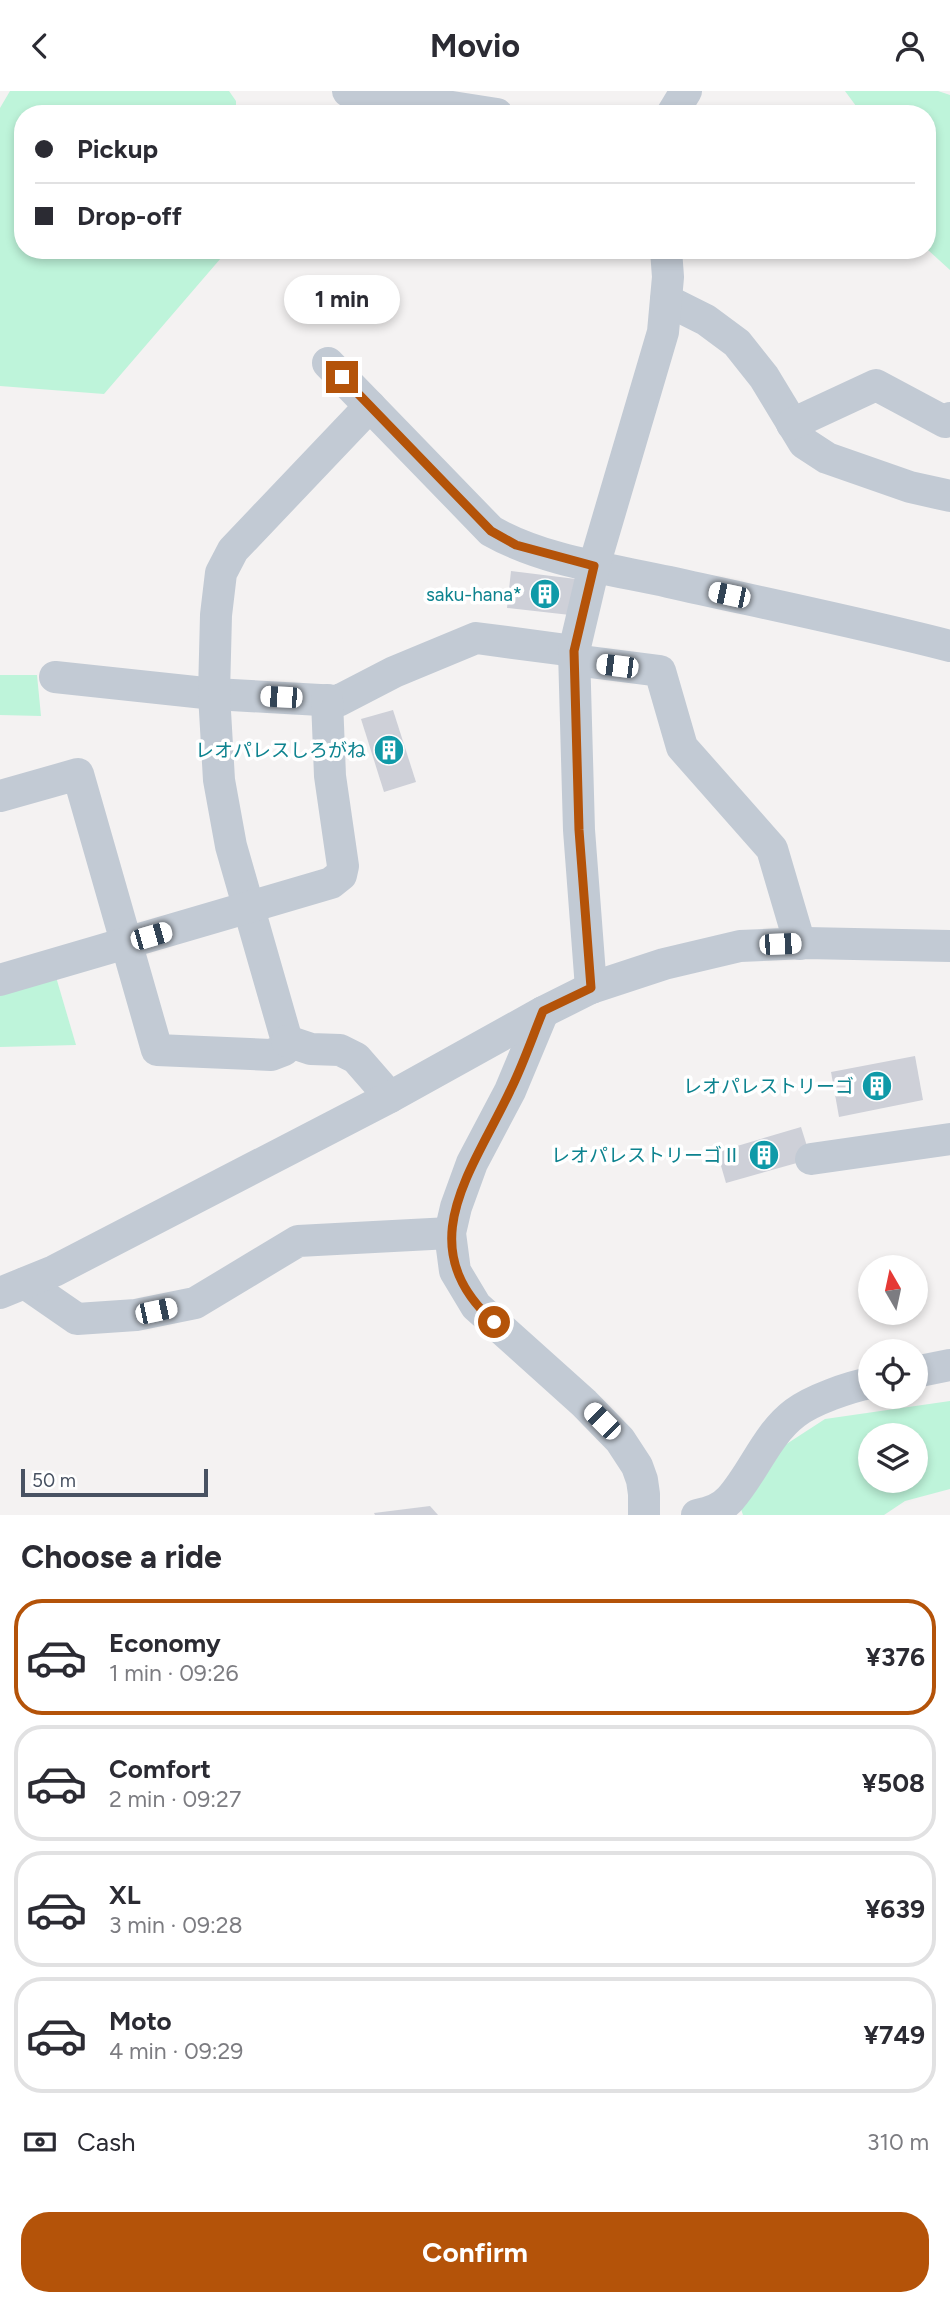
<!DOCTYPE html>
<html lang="en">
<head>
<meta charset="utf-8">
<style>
	body { margin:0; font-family:Figtree,"Noto Sans JP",sans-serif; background:#f7f7f7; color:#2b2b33; height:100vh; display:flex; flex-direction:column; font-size:26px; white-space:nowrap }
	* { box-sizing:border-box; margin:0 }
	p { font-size:23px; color:#7c7c81 }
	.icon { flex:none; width:38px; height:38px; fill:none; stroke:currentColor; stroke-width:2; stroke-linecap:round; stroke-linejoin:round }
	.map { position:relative; height:1424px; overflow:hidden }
	.drawer { display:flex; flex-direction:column; background:#fff; flex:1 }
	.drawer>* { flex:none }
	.hud { position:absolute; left:14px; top:14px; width:922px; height:154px; border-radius:28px; box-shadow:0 4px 10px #0003; display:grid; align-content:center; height:154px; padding:0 21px; background:#fff }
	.needle { width:46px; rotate:351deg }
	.fabs { position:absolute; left:858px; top:1164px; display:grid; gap:14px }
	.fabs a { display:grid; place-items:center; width:70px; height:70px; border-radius:50%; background:#fff; box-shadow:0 4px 10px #0003; font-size:35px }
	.scale { position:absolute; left:21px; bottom:18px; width:187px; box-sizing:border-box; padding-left:7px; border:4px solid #485262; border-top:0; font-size:19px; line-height:24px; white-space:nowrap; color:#485262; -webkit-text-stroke:5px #fff; paint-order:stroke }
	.end { position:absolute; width:32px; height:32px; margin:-16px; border:9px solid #b45309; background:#fff; box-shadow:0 0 0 4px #fff }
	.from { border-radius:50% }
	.bubble { position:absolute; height:49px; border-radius:24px; background:#fff; box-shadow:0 4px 10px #0003; font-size:23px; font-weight:700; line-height:49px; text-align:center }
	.car { position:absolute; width:21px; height:42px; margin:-21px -10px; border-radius:9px; box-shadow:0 0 5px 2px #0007; background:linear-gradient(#fff 24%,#345 0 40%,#fff 0 76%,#345 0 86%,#fff 0) }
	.hud b { display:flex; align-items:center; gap:24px; height:66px; font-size:26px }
	.hud b+b { border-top:2px solid #e1e1e2 }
	.hud i { width:18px; height:18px; background:#2b2b33 }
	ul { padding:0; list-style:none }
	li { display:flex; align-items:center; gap:21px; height:116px; margin:0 14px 10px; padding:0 7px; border:4px solid #e1e1e2; border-radius:28px }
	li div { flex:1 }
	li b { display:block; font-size:26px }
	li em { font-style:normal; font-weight:700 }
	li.selected { border-color:#b45309 }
	li>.icon { width:63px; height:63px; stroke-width:1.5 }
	h2 { padding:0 21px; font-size:32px; line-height:84px }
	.pay { display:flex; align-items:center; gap:18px; height:77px; padding:0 21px; font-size:26px }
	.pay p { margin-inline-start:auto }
	.action { display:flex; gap:14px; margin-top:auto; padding:14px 21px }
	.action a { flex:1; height:80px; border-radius:28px; background:#b45309; color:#fff; font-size:28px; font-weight:700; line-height:80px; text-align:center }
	header { display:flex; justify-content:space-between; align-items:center; height:91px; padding:0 21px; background:#fff; font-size:32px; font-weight:700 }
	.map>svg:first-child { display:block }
	.green { fill:#bef4da; fill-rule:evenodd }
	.building { fill:#ced0d8 }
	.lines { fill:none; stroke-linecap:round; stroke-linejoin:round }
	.minor { stroke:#c2cad4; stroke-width:32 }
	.route { stroke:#b45309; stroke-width:9 }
	.labels { text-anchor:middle; stroke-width:7; stroke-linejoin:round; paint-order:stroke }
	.culture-label { font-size:19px; fill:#0d838f; stroke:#fff; text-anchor:end }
</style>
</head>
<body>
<header><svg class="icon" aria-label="back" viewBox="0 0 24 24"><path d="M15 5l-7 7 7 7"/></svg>Movio<svg class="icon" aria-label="person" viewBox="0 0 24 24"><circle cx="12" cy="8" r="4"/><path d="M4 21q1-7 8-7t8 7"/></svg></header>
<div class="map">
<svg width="950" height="1424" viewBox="0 0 950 1424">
	<rect width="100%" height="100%" fill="#f4f2f2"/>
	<g class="green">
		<path d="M10,0H229L236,10V23H23V159H217L221,167L104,303L0,295V17Z"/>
		<path d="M845,0H938L950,4V179L928,159V23H856V15Z"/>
		<path d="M0,584H37L41,625L0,624Z"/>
		<path d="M56,886L76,954L0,956V903Z"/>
		<path d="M950,1310V1398L905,1410L884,1424H743L741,1418L768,1365L825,1328ZM870,1344H915V1390H870Z"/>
	</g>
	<g class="building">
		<path d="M511,480L584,489L579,525L507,517Z"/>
		<path d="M393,619L416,691L384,701L361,628Z"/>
		<path d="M915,965L923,1009L839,1026L831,981Z"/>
		<path d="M801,1036L811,1068L726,1092L717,1061Z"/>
		<path d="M430,1415L438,1424H375L374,1422Z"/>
	</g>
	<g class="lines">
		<g class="minor">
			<path d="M348,0L497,23"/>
			<path d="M672,23L686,0"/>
			<path d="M666,209L706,229L737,252L764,286L804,352L827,367L910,396L950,405"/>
			<path d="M328,272L491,440C544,470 610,478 669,491C763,512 857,531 950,555"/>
			<path d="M792,333L876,294L945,331L950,327"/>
			<path d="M574,569L660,580L682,656L772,758L800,853"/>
			<path d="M55,586L214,603L338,610L394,581L476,547L574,560"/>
			<path d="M0,705L78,683L157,959L271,964L284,959L287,950L231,755L219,689L214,603L216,524L221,482L233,459L370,315"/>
			<path d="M0,889L331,792L341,784L343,775L330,685L327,609"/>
			<path d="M591,897L579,739L574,560L594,475L663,241L668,186L666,159"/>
			<path d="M543,921L510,1000L472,1072L456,1116L450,1142L455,1180L476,1215L584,1312L620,1349L637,1375L642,1389L644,1403V1424"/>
			<path d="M287,950L311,958L340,959L356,967L390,1006"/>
			<path d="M811,1068L950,1048"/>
			<path d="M25,1192L77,1228L136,1224L195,1212L298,1150L450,1142"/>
			<path d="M0,1202L54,1180L390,1006L543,921L591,897L664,873L740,855L806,852L950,855"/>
			<path d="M915,1281L950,1274"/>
			<path d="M697,1424C710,1421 721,1418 730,1408C754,1381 766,1344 795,1322C812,1309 849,1296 870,1292"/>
		</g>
	</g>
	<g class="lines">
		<path class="route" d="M342,286L491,440L516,454L594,475L574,560L579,739L591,897L543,920C532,947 523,974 510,1000C472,1081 409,1155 494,1231"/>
	</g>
	<defs>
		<g id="building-disc" transform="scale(1.575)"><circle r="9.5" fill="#0f9aa8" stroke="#fff"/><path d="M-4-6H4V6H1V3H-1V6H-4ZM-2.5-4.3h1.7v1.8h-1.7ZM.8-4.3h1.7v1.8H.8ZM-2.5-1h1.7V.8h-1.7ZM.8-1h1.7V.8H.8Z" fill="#fff"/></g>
	</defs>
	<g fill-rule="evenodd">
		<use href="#building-disc" x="545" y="503"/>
		<use href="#building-disc" x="389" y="659"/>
		<use href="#building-disc" x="877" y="995"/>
		<use href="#building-disc" x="764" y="1064"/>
	</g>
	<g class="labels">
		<g class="culture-label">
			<text x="522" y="510">saku-hana*</text>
			<text x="366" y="666">レオパレスしろがね</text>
			<text x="854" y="1002">レオパレストリーゴ</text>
			<text x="741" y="1071">レオパレストリーゴⅡ</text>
		</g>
	</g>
</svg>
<div class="fabs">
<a><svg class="needle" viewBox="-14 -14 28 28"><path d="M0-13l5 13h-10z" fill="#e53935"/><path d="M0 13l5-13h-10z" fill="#7c7c81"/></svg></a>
<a><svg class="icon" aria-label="locate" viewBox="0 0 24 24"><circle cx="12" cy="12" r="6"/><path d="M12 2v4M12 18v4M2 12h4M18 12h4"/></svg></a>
<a><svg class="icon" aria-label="layers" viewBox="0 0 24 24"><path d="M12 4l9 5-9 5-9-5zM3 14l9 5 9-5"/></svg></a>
</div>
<div class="scale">50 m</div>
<i class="end from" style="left:494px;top:1231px"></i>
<i class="end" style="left:342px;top:286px"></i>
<div class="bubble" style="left:284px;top:184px;width:116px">1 min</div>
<i class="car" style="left:729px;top:504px;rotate:282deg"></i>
<i class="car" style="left:617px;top:575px;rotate:277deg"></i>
<i class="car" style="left:281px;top:606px;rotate:273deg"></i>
<i class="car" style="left:151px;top:845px;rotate:74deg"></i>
<i class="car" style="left:780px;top:853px;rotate:88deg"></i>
<i class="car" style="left:156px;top:1220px;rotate:78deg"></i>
<i class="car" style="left:602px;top:1330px;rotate:315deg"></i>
<div class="hud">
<b><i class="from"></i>Pickup</b>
<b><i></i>Drop-off</b>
</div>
</div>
<section class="drawer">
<h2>Choose a ride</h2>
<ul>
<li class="selected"><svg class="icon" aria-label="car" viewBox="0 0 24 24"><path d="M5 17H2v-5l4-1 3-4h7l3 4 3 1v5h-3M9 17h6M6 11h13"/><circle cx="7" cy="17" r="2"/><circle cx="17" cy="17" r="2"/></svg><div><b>Economy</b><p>1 min · 09:26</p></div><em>¥376</em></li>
<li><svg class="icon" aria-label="car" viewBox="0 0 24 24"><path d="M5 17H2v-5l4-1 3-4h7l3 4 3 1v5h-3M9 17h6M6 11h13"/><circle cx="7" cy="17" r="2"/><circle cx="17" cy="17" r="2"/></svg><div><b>Comfort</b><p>2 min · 09:27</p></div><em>¥508</em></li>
<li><svg class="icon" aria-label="car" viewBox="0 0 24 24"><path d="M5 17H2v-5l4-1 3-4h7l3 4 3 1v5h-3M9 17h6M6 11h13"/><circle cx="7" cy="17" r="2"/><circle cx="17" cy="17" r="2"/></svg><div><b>XL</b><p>3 min · 09:28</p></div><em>¥639</em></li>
<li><svg class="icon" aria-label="car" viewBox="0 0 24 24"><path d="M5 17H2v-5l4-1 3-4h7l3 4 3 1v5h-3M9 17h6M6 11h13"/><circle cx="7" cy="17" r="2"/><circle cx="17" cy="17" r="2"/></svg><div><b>Moto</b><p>4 min · 09:29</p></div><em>¥749</em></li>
</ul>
<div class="pay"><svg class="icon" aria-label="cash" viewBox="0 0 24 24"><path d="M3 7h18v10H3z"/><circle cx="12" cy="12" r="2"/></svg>Cash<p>310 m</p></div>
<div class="action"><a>Confirm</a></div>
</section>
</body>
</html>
